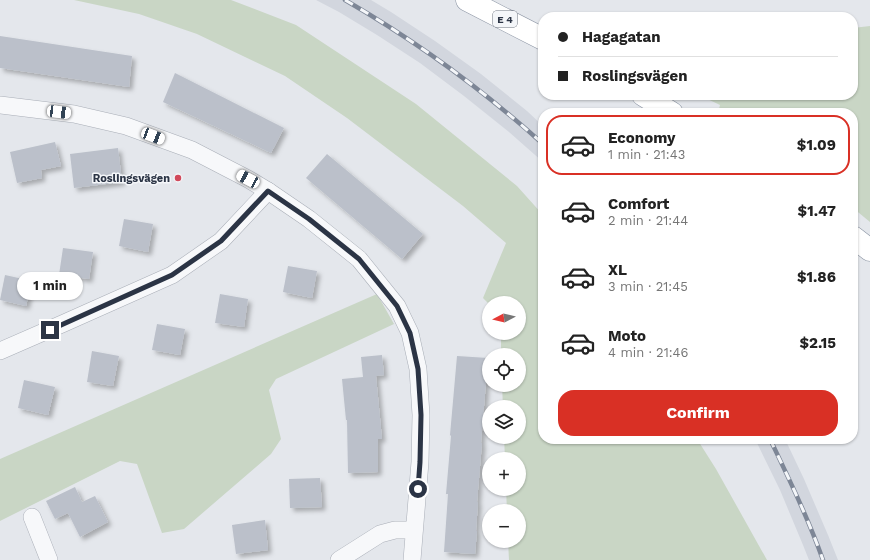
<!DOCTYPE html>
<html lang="en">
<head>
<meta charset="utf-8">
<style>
	body { margin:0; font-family:"Work Sans",sans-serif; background:#f2f2f2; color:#222; height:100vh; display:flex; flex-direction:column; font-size:15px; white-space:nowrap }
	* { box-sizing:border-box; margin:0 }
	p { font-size:13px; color:#767676 }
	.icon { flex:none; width:22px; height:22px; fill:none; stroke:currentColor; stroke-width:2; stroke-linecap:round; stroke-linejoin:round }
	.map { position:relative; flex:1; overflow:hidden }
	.drawer { position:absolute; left:538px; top:108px; width:320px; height:336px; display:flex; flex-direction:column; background:#fff; border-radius:16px; box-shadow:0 1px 3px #0004 }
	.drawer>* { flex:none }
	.hud { position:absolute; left:538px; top:12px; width:320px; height:88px; border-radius:16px; box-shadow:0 1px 3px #0004; display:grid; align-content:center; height:88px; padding:0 20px; background:#fff }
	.needle { width:26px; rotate:263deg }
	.controls { position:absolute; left:482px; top:296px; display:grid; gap:8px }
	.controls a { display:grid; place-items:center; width:44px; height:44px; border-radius:50%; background:#fff; box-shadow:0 1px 3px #0004; font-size:20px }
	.end { position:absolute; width:18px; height:18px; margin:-9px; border:5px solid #2b3445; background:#fff; box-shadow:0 0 0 2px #fff }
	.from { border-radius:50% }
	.bubble { position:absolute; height:28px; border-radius:14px; background:#fff; box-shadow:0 1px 3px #0004; font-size:13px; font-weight:700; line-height:28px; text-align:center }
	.car { position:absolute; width:12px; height:24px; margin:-12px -6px; border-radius:5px; box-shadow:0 0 3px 1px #0007; background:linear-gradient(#fff 24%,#345 0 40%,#fff 0 76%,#345 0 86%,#fff 0) }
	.hud b { display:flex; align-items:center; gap:14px; height:38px; font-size:15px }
	.hud b+b { border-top:1px solid #e0e0e0 }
	.hud i { width:10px; height:10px; background:#222 }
	ul { padding:7px 0 0; list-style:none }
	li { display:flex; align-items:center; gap:12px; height:60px; margin:0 8px 6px; padding:0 12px; border:2px solid transparent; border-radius:16px }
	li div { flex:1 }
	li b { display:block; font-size:15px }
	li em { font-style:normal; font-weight:700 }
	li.current { border-color:#d93025 }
	li>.icon { width:36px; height:36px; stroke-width:1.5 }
	.button { display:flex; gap:8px; margin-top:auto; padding:8px 20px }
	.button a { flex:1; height:46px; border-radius:16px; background:#d93025; color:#fff; font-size:16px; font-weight:700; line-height:46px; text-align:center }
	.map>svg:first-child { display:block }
	.built { fill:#d2d6de }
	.green { fill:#c9d6c5 }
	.building { fill:#bbc0ca; filter:url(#shadow) }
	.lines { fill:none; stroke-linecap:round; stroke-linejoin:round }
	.street-casing { stroke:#a9aeb7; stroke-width:18 }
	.highway-casing { stroke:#8b94a3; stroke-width:23 }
	.street { stroke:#f7f8fa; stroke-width:17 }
	.highway { stroke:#fff; stroke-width:22 }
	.rail-casing { stroke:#7d8696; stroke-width:4.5 }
	.rail { stroke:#f4f6f9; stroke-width:3; stroke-dasharray:9; stroke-linecap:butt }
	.route { stroke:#2b3445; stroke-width:5 }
	.poi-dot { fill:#d1495b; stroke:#f4f6f9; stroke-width:1.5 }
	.labels { text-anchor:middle; stroke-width:3; stroke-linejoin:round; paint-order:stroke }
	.shield { fill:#f4f6f9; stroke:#676e7b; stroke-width:1 }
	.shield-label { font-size:10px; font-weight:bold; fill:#2b3445 }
	.poi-label { font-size:11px; font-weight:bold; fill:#2b3445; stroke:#f4f6f9; text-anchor:end }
</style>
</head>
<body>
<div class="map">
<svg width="870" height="560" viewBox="0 0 870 560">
	<defs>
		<filter id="shadow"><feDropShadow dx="3.5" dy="3.5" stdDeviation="2" flood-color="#0004"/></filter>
	</defs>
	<rect width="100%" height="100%" fill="#e4e7ec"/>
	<g class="built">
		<path d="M316,0H371L391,12L435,41L481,74L527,111L543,126V162L509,132L464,96L420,63L377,35L339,12Z"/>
		<path d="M755,439H785L804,479L828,535L838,560H809L803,545L780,490Z"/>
	</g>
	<g class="green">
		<path d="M74,0H231L296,25L416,104L517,186L543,215V439H697L716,469L767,560H509L508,541H519V511H507L506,489H519V459H505L504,437H519V407H503L502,385H519V355H501V333H519V303H489V304L483,298L506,243L463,206L347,118L285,76L197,34L139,14Z"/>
		<path d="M870,26V222L853,208V113H718L720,105L699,95H853V28Z"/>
		<path d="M377,294L394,324L276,379L269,390L281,439L271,454L184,529L162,533L137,464L120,461L0,521V459Z"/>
	</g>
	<g class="building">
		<path d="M0,36L132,56L129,87L0,68Z"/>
		<path d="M175,73L284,128L271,153L163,102Z"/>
		<path d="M55,142L61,166L41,170L42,178L17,183L10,152Z"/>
		<path d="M118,148L122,182L74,188L70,154Z"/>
		<path d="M327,154L423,234L402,259L306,178Z"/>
		<path d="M124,219L153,224L148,252L119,246Z"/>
		<path d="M63,248L93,252L89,279L59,275Z"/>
		<path d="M288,266L317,271L312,298L283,292Z"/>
		<path d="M5,275L32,281L26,306L0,300Z"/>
		<path d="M220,294L248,299L244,327L215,323Z"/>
		<path d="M157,324L185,329L180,355L152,350Z"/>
		<path d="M92,351L119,356L113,386L87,382Z"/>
		<path d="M382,355L384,375L376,376L382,439H378V472L348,473L347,420H346L342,379L363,377L361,357Z"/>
		<path d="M457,356L488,358L481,443H482L477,502H478L476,531H477L475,554L444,552L448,494H446L451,436L450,435Z"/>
		<path d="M24,380L55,387L48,415L18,408Z"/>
		<path d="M320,478L322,507L290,508L289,479Z"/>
		<path d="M75,487L82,502L95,496L108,522L80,537L68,513L55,519L46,501Z"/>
		<path d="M265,520L268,550L236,554L232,525Z"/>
	</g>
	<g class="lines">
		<g class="street-casing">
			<g id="street">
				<path d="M0,105L74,114L126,126L192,150L248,179L268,191L309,219L359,259L397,306L410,333L418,369L421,415L420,462L412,560"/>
				<path d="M0,351L62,324L172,275L221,241L268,191"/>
				<path d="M32,517L49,560"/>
				<path d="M339,560L380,534L395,530H414"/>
			</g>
		</g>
		<g class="highway-casing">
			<g id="highway">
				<path d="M467,0L543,39"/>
				<path d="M643,95L672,113"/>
				<path d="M853,237L870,250"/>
			</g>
		</g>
		<use href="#street" class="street"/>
		<use href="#highway" class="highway"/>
		<g class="rail-casing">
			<g id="rail">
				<path d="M345,0C416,41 482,89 543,144"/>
				<path d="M770,439C789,479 808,518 823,560"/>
			</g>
		</g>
		<use href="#rail" class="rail"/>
	</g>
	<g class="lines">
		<path class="route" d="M50,330L172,275L221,241L268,191L309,219L359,259L397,306L410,333L418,369L421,415L420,462L418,489"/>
	</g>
	<circle class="poi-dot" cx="178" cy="178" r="4"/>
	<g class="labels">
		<rect class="shield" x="493" y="11" width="24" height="16" rx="3"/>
		<g class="shield-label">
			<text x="505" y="23">E 4</text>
		</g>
		<g class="poi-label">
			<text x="170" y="182">Roslingsvägen</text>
		</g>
	</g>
</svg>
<div class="controls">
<a><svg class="needle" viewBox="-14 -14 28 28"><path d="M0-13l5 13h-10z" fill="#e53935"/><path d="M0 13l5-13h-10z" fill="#767676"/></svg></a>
<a><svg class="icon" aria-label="locate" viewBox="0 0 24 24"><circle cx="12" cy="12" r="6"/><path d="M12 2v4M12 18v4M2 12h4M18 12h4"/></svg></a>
<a><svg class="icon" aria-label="layers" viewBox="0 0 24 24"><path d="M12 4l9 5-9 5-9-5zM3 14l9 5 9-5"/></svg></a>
<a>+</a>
<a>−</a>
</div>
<i class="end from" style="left:418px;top:489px"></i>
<i class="end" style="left:50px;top:330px"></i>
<div class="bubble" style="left:17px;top:272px;width:66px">1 min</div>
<i class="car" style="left:59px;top:112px;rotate:97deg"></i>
<i class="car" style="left:153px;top:136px;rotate:111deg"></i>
<i class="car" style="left:248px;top:179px;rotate:298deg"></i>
<div class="hud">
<b><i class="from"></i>Hagagatan</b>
<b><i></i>Roslingsvägen</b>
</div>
<section class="drawer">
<ul>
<li class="current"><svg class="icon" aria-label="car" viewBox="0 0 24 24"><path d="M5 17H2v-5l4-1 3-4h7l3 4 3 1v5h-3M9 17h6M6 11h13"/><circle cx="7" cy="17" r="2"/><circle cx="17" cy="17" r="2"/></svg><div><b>Economy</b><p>1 min · 21:43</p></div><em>$1.09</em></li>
<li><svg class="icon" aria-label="car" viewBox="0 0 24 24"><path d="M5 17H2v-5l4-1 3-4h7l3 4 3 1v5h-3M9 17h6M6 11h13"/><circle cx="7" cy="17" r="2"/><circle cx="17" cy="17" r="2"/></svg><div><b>Comfort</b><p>2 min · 21:44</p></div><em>$1.47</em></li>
<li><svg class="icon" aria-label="car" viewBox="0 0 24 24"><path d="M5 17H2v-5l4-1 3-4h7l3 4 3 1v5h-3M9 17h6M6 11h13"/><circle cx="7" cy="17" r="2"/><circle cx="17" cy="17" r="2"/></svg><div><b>XL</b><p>3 min · 21:45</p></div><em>$1.86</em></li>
<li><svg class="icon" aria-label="car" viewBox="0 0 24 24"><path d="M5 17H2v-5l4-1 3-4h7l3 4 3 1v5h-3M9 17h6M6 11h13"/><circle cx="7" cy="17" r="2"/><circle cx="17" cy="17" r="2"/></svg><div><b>Moto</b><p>4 min · 21:46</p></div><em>$2.15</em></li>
</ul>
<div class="button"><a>Confirm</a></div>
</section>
</div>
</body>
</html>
